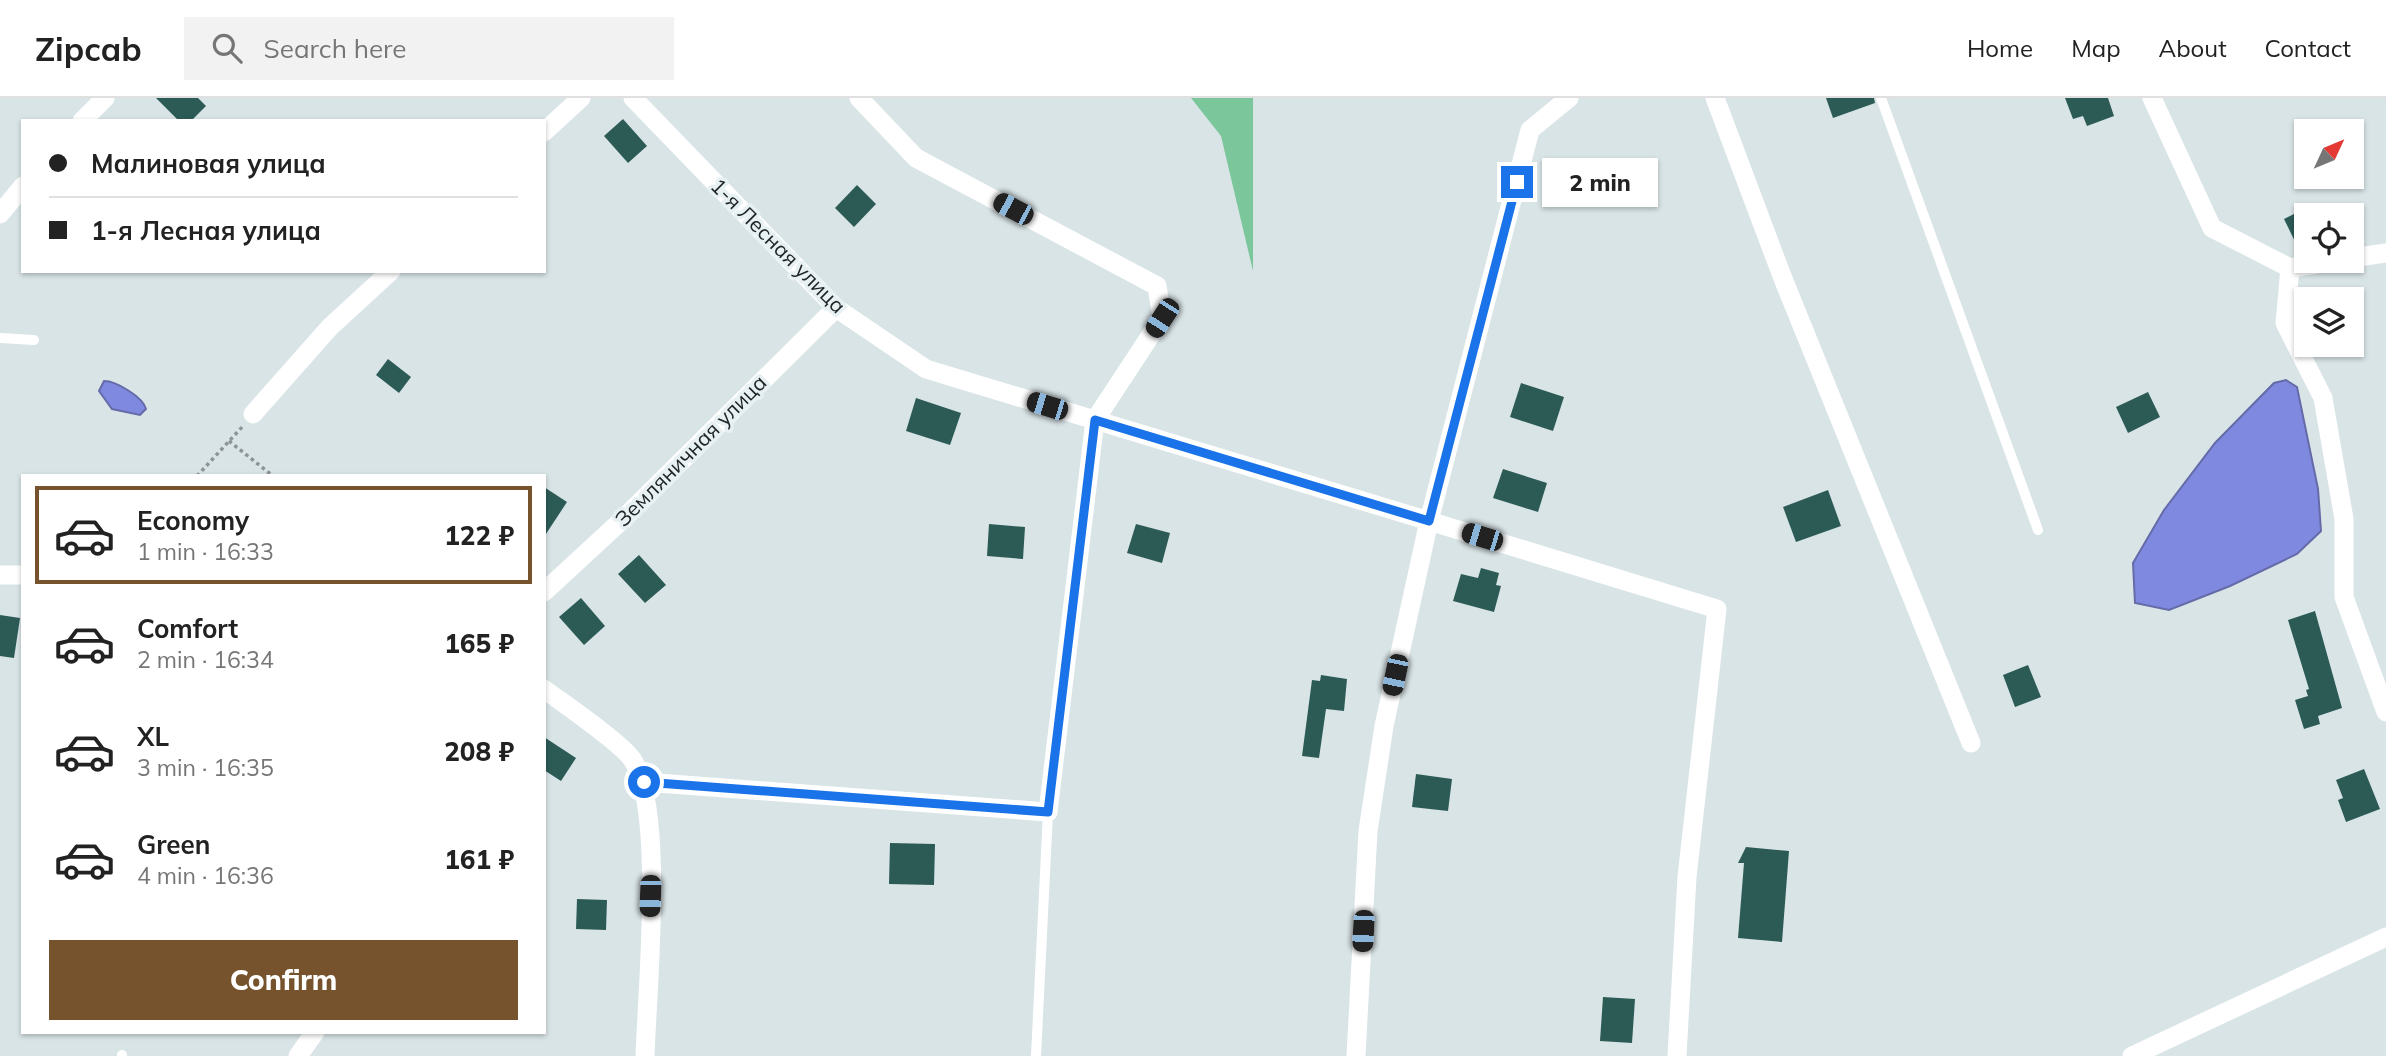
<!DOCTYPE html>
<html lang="en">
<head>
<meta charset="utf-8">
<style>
	body { margin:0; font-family:Mulish,sans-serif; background:#f2f2f2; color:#222; height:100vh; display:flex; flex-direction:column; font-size:26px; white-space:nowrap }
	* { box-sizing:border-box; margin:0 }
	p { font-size:23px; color:#767676 }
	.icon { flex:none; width:38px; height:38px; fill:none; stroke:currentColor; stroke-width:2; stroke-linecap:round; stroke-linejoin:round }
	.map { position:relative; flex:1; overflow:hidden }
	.drawer { position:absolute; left:21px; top:376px; width:525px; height:560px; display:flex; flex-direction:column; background:#fff; border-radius:0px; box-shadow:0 2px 5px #0004 }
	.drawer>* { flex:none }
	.top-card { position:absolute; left:21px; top:21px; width:525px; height:154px; border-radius:0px; box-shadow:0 2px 5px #0004; display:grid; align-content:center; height:154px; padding:0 28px; background:#fff }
	.needle { width:46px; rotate:46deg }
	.buttons { position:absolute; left:2294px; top:21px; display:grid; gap:14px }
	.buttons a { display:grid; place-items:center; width:70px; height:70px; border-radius:0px; background:#fff; box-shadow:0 2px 5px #0004; font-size:35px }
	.end { position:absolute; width:32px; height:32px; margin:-16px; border:9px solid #1a73e8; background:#fff; box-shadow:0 0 0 4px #fff }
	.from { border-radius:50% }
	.bubble { position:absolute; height:49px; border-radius:0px; background:#fff; box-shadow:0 2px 5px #0004; font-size:23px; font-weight:800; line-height:49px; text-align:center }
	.car { position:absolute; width:21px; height:42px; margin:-21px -10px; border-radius:9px; box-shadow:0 0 5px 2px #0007; background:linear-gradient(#222 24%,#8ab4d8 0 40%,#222 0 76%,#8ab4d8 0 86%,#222 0) }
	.top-card b { display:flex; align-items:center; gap:24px; height:66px; font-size:26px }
	.top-card b+b { border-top:2px solid #e0e0e0 }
	.top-card i { width:18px; height:18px; background:#222 }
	ul { padding:12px 0 0; list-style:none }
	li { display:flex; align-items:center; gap:21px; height:98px; margin:0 14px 10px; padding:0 14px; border:4px solid transparent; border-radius:0px }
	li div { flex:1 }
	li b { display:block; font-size:26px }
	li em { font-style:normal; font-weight:800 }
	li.current { border-color:#76532c }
	li>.icon { width:63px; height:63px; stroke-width:1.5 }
	.cta { display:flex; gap:14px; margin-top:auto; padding:14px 28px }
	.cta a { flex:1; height:80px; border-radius:0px; background:#76532c; color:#fff; font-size:28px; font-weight:800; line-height:80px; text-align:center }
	header { display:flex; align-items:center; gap:42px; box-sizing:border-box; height:98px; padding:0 35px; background:#fff; border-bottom:2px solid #e0e0e0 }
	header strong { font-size:33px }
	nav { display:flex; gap:38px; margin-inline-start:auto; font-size:24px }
	.search { width:490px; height:63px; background:#f2f2f2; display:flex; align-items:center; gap:18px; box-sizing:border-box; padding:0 24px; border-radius:0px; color:#767676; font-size:26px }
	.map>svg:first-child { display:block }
	.green { fill:#7cc69b }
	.water { fill:#8089e0; stroke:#646ba8; stroke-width:2 }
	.building { fill:#2c5b56 }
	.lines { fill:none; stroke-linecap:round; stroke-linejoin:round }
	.path { stroke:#8c9496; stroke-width:3.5; stroke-dasharray:3.5 3.5; stroke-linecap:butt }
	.service { stroke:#fff; stroke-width:10 }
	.minor { stroke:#fff; stroke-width:19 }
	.route { stroke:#1a73e8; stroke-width:9 }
	.labels { text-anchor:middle; stroke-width:7; stroke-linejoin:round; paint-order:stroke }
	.street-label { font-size:21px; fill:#212526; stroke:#e7f1f4 }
</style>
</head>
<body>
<header>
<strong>Zipcab</strong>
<div class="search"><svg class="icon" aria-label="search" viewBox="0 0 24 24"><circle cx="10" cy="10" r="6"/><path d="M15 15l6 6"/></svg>Search here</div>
<nav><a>Home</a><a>Map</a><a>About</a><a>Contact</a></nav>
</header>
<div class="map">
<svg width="2386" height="958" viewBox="0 0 2386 958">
	<rect width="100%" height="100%" fill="#d9e4e7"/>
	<path class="green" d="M1191,0H1253V173L1221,38Z"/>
	<g class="water">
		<path d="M2286,282L2297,289L2318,391L2321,433L2297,456L2230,488L2169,512L2135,505L2133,465L2164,412L2215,345L2274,285Z"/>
		<path d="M104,283C116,283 143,299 146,311L140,317L112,311L99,293Z"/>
	</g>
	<g class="building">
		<path d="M156,0H198L206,8L191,23H179Z"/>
		<path d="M1826,0H1874L1875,5L1833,20Z"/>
		<path d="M2065,0H2108L2114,18L2087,28L2083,18L2073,21Z"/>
		<path d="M623,21L647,48L628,65L604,38Z"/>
		<path d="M857,87L876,106L854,129L835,110Z"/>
		<path d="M2306,110V155L2301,156L2284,121Z"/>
		<path d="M388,261L411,279L399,295L376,277Z"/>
		<path d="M1521,285L1564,299L1553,333L1510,319Z"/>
		<path d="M2148,294L2160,319L2128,335L2116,309Z"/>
		<path d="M916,300L961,315L950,347L906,333Z"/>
		<path d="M1503,371L1547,385L1538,414L1493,400Z"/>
		<path d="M544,389L567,404L544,439Z"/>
		<path d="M1828,392L1841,428L1796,444L1783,409Z"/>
		<path d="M989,426L1025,429L1023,461L987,458Z"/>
		<path d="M1136,426L1170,435L1162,465L1127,455Z"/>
		<path d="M639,457L666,487L645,505L618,476Z"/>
		<path d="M1481,470L1499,475L1496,487L1501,488L1494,514L1453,503L1461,476L1478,480Z"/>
		<path d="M581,500L605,528L584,547L559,519Z"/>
		<path d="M2315,513L2342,610L2318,618L2320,626L2304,631L2295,602L2308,598L2306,592L2309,591L2288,522Z"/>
		<path d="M0,517L20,520L14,560L0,558Z"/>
		<path d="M2028,567L2041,599L2015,609L2003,577Z"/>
		<path d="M1321,577L1347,581L1344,613L1326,611L1319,660L1302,658L1312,582L1320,583Z"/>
		<path d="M544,639L576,660L561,683L544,672Z"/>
		<path d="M2364,671L2380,711L2346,724L2338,702L2343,700L2336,682Z"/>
		<path d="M1416,676L1452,681L1448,713L1412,709Z"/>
		<path d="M890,745L935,746L934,787L889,786Z"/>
		<path d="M1746,749L1789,753L1782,844L1738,840L1744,765H1738Z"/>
		<path d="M577,801L607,802L606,832L576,831Z"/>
		<path d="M1603,899L1635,901L1632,945L1600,943Z"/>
	</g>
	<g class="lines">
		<g class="path">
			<path d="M229,343L273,378"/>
			<path d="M197,378L243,328"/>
		</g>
		<g class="service">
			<path d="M1881,0L2038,432"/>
			<path d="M0,240L34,242"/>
			<path d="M122,958V957"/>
			<path d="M1036,958L1048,714"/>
		</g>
		<g class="minor">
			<path d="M633,0L836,210L926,271L1429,423L1530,32L1569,0"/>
			<path d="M1715,0L1782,178L1971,645"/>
			<path d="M2152,0L2212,130L2290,170L2336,163"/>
			<path d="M82,23L105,0"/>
			<path d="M544,34L581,0"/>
			<path d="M0,116L23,88"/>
			<path d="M2352,160L2386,155"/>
			<path d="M2290,170L2285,225L2323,300L2344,421V499L2386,614"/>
			<path d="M253,316L330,229L391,173"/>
			<path d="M0,477H23"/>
			<path d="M544,494L622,422L836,210"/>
			<path d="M544,591C564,606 620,644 632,661C665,710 647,893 645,958"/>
			<path d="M644,684L1048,714L1095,322L1162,220L1157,188L916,60L859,0"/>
			<path d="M298,958L315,934"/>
			<path d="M1356,958L1368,733L1384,628L1429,423L1717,511L1687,779L1677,958"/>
			<path d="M2132,958L2386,839"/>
		</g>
	</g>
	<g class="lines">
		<path class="route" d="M644,684L1048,714L1095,322L1429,423L1517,84"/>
	</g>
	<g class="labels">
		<g class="street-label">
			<text transform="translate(778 148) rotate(45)" y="7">1-я Лесная улица</text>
			<text transform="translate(691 353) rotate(-45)" y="7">Земляничная улица</text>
		</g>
	</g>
</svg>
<div class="buttons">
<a><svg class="needle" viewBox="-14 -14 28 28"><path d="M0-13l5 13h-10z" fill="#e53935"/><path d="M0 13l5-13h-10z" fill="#767676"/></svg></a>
<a><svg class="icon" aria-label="locate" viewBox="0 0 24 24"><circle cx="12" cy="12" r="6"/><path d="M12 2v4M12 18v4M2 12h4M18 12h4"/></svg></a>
<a><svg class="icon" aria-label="layers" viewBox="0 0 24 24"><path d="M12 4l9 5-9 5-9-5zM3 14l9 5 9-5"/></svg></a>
</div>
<i class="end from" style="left:644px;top:684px"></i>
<i class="end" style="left:1517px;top:84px"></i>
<div class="bubble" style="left:1542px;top:60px;width:116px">2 min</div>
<i class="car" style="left:1013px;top:111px;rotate:298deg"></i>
<i class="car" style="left:1162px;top:220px;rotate:213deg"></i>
<i class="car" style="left:1047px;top:308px;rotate:287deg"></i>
<i class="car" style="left:1482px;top:439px;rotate:287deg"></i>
<i class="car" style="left:1395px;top:577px;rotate:192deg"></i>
<i class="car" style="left:650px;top:798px;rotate:182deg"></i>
<i class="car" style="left:1363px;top:833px;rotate:183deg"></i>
<div class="top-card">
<b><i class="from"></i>Малиновая улица</b>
<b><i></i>1-я Лесная улица</b>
</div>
<section class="drawer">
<ul>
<li class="current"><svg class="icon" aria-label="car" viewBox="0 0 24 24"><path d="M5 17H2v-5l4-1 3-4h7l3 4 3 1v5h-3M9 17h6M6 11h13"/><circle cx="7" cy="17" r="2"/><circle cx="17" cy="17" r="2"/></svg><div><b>Economy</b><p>1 min · 16:33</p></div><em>122 ₽</em></li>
<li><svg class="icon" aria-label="car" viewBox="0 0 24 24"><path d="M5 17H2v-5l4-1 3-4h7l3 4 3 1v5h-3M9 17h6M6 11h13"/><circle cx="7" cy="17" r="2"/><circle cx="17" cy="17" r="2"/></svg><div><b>Comfort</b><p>2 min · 16:34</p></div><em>165 ₽</em></li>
<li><svg class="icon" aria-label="car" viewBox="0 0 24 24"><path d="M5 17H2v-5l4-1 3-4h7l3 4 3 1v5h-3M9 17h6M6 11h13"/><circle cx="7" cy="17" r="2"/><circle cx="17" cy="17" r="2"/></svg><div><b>XL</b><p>3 min · 16:35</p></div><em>208 ₽</em></li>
<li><svg class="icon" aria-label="car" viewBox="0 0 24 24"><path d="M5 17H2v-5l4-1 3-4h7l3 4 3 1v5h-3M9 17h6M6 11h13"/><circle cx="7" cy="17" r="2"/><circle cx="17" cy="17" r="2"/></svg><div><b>Green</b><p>4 min · 16:36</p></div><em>161 ₽</em></li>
</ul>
<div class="cta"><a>Confirm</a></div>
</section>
</div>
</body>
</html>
